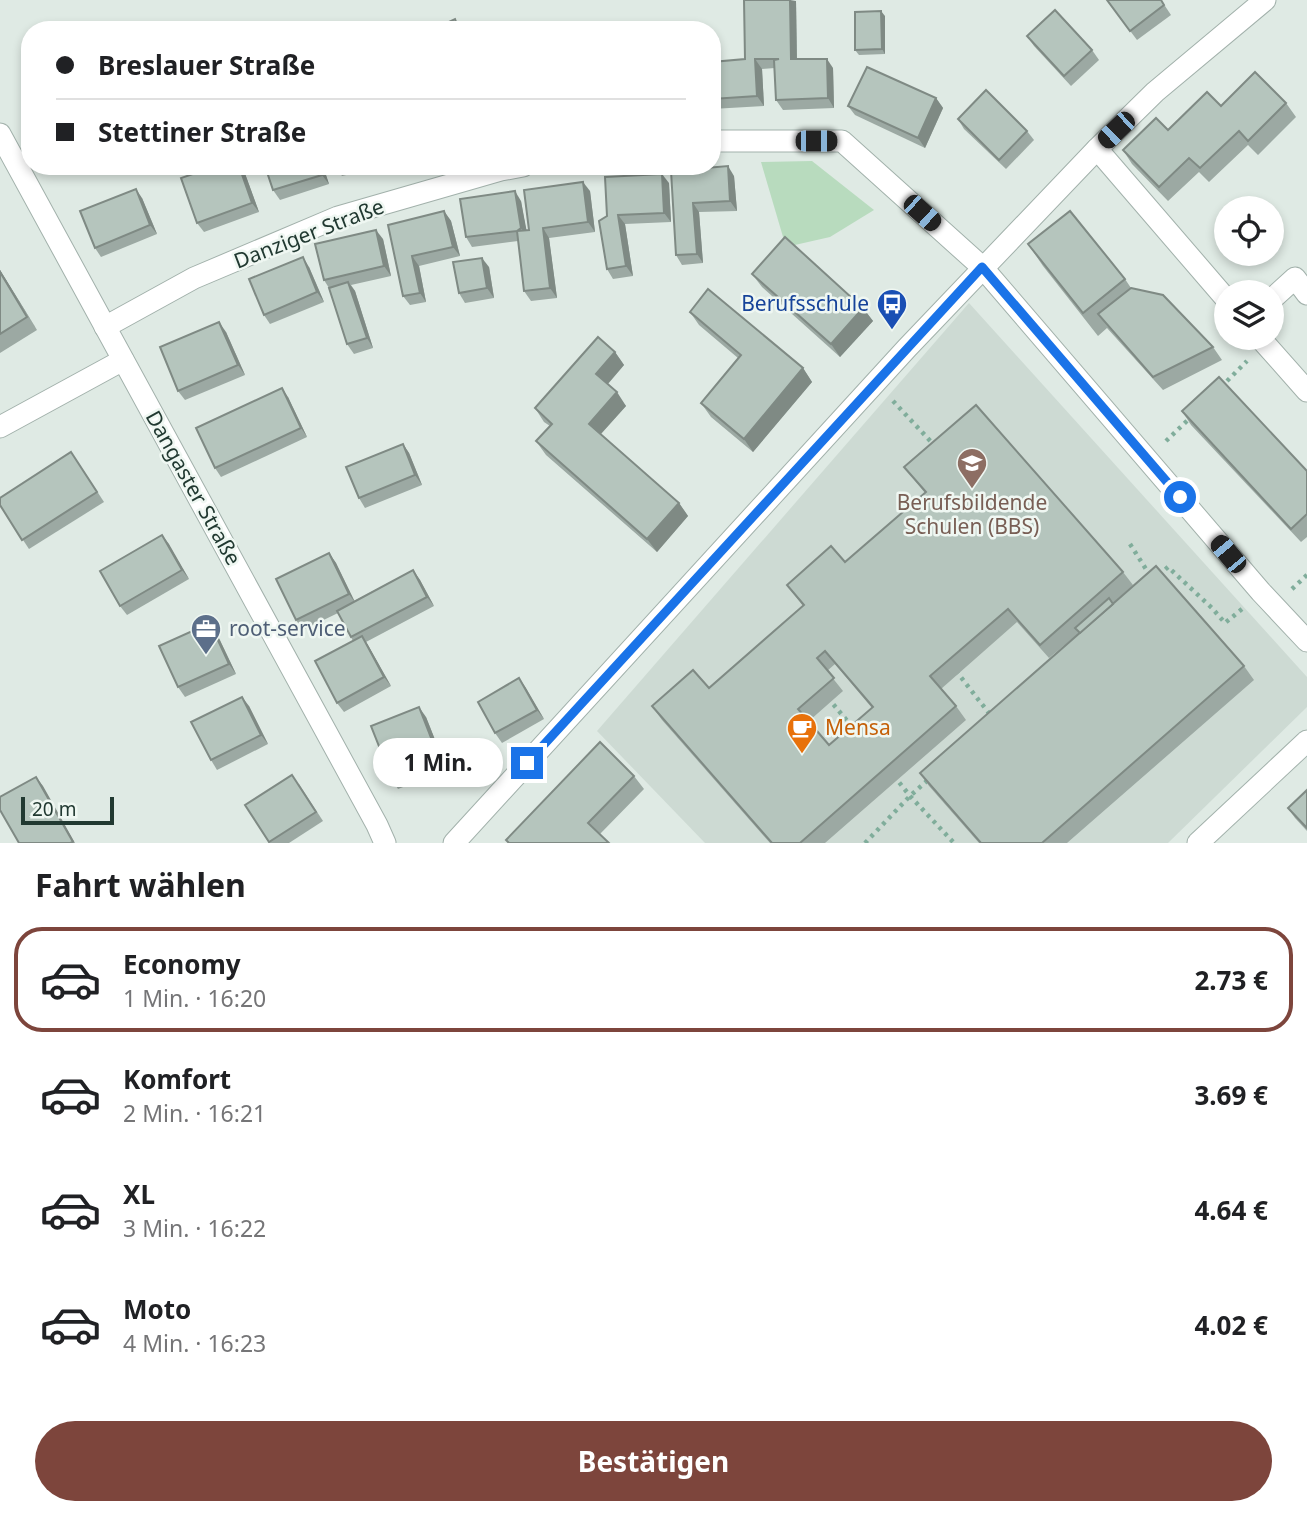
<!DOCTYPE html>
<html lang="de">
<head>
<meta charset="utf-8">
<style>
	body { margin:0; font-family:"Noto Sans",sans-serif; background:#f6f6f6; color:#202124; height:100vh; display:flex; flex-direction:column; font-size:26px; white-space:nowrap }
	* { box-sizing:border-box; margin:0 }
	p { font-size:23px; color:#757577 }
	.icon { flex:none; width:38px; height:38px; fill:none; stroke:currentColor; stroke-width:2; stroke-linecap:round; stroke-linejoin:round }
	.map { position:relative; height:843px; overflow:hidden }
	.drawer { display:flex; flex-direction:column; background:#fff; flex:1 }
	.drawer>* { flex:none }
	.banner { position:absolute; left:21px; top:21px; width:700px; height:154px; border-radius:28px; box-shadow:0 4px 10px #0003; display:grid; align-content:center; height:154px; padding:0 35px; background:#fff }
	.fabs { position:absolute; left:1214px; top:196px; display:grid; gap:14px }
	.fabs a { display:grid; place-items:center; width:70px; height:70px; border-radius:50%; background:#fff; box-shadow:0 4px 10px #0003; font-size:35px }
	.scale { position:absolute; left:21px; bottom:18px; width:93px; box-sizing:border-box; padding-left:7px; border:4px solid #213931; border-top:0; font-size:19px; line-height:24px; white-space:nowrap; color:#213931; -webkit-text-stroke:5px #eff7f2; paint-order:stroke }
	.end { position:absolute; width:32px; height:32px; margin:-16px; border:9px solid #1a73e8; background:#fff; box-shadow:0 0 0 4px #fff }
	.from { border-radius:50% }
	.bubble { position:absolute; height:49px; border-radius:24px; background:#fff; box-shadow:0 4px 10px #0003; font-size:23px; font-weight:700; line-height:49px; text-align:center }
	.car { position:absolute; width:21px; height:42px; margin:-21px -10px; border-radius:9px; box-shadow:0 0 5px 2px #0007; background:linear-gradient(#222 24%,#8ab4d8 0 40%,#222 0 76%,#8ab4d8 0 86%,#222 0) }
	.banner b { display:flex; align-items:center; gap:24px; height:66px; font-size:26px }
	.banner b+b { border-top:2px solid #e0e0e0 }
	.banner i { width:18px; height:18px; background:#202124 }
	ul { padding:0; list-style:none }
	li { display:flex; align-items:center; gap:21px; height:105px; margin:0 14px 10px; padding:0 21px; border:4px solid transparent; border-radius:28px }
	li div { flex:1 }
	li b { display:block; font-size:26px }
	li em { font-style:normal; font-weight:700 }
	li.current { border-color:#7d453c }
	li>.icon { width:63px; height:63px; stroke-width:1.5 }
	h2 { padding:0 35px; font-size:32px; line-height:84px }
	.primary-button { display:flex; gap:14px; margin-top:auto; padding:14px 35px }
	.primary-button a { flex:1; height:80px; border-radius:42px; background:#7d453c; color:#fff; font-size:28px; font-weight:700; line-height:80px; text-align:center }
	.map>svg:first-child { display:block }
	.built { fill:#cddad3 }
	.green { fill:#b8dbbe }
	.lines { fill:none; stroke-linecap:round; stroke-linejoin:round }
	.minor-casing { stroke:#a2b1ab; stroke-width:23 }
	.path { stroke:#80ad9b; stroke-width:4.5; stroke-dasharray:3.5 5; stroke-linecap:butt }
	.minor { stroke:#fff; stroke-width:21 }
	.wall { fill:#9ca9a3; fill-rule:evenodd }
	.shaded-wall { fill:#7f8a84 }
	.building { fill:#b5c5bd; stroke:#7f8a84; stroke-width:2; fill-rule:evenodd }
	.route { stroke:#1a73e8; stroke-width:9 }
	.labels { text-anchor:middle; stroke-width:5; stroke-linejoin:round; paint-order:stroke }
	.street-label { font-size:21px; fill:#213931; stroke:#eff7f2 }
	.transit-label { font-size:21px; fill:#164399; stroke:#eff7f2; text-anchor:end }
	.education-label { font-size:21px; fill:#785e54; stroke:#eff7f2 }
	.service-label { font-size:21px; fill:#4e5e75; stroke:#eff7f2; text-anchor:start }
	.food-label { font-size:21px; fill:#c56008; stroke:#eff7f2; text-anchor:start }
</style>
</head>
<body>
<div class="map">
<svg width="1307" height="843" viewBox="0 0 1307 843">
	<rect width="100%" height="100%" fill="#dfeae4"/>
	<path class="built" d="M969,303L1307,677V707L1168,843H705L597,731Z"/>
	<path class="green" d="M812,161L874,210L830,237L786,247L761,162Z"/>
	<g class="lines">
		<g class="minor-casing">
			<g id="minor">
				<path d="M0,134L377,825L385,843"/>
				<path d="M712,141H842L982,267L1261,592L1307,641"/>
				<path d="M1097,149L1227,300"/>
				<path d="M1272,299L1295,278L1307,294"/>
				<path d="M105,327L194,278L338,217L501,170L523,166"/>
				<path d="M1260,338L1307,391"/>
				<path d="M0,427L123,360"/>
				<path d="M454,843L907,348L1097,149L1155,92L1265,0"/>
				<path d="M1198,843L1307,741"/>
			</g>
		</g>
		<g class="path">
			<path d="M1221,387L1247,361"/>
			<path d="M893,401L935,446"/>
			<path d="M1166,441L1190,418"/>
			<path d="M1130,544L1151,577"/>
			<path d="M1159,575L1168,567L1212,608L1225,623L1242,609"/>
			<path d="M1292,589L1307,575"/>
			<path d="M956,671L992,717"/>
			<path d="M828,698L854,729"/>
			<path d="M894,776L910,796L954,843"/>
			<path d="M865,843L910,796L929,779"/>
		</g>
		<use href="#minor" class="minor"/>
	</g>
	<g class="wall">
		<path d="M1107,0H1161L1171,15L1137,40Z"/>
		<path d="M796,1L797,59L833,68L834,108L783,110L776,100L775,68L762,69L764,106L712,109V62L745,59Z"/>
		<path d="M885,16V54L859,55L855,50Z"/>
		<path d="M1027,36L1092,50L1099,60L1071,86L1034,46Z"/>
		<path d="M936,98L943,108L925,148L855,115L848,106Z"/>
		<path d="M1286,103L1296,117L1258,155L1248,145L1209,182L1199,172L1168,201L1132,164L1123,150L1221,106Z"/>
		<path d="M958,119L1027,131L1034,140L1006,169L964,129Z"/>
		<path d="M265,166H323L329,184L280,200L273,190Z"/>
		<path d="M335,166H384L342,176Z"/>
		<path d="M243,168L259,212L204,232L197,223Z"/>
		<path d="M671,171L734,176L737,211L699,212L703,263L682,265L676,255Z"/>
		<path d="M669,183L671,222L625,224L633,276L613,279L607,269V216Z"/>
		<path d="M590,191L595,232L549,238L557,298L531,301L524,291L518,241L472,247L466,237L521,201L526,230H529Z"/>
		<path d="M142,198L157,234L101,257L95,248Z"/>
		<path d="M444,211L451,221L460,256L419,266L426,302L410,305L403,296L388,225Z"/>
		<path d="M383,239L391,276L351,285L355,291L373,348L354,354L347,344L329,288L324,280Z"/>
		<path d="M1028,244L1125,279L1131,288L1213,347L1222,360L1163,390L1107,328L1098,336L1043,266Z"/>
		<path d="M309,267L324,302L270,324L264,315Z"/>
		<path d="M489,267L494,298L465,303L459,293Z"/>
		<path d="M0,270L37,330L0,353Z"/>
		<path d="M752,274L863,308L873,321L840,357L762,287Z"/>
		<path d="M690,312L803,368L812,382L753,452L711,417L701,403L738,358L699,325Z"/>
		<path d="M226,332L245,375L185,400L178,391Z"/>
		<path d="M615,352L624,365L608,384L626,406L601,434L679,503L688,516L657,552L546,455L536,441L550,426L544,422L535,408Z"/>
		<path d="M288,397L307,437L221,477L215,468Z"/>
		<path d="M1182,411L1307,471V537L1301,542L1191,425Z"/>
		<path d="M403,444L409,453L422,485L365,508L359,498Z"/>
		<path d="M78,462L104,502L29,549L0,505Z"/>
		<path d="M904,467L1123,572L1133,585L1113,603L1244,666L1254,680L1067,843H979L929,786L920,773L1079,633L1049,658L1017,622L941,689L956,706L966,720L825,843H770L662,720L652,706L709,688L803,606L787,585L845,562L925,493ZM835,664L872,708L829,745L809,721L843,691L827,671Z"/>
		<path d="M162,535L189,579L127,615L120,606Z"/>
		<path d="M329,553L336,563L354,601L413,570L420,580L434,606L366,642L391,686L344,712L337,703L353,641L338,613L303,630L296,620Z"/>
		<path d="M210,623L216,632L236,674L185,697L178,687Z"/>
		<path d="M519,678L544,719L502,743L495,733Z"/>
		<path d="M249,706L268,744L217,770L211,760Z"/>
		<path d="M426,717L447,770L398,789L392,779Z"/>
		<path d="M634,776L644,789L600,834L609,843H508L506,840Z"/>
		<path d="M299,784L323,821L289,843H269L245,805Z"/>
		<path d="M1307,790V831L1295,818L1288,808Z"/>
	</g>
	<g class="shaded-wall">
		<path d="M790,0L796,1L797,68L791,59Z"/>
		<path d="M881,11L885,16V54L882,49Z"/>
		<path d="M755,59L762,69L764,106L757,96Z"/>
		<path d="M827,59L833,68L834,108L828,98Z"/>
		<path d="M936,98L943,108L925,148L918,138Z"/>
		<path d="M239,166H242L243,168L259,212L252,203Z"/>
		<path d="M320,166H323L329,184L322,175Z"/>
		<path d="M728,166L734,176L737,211L730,201Z"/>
		<path d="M662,174L669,183L671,222L664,213Z"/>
		<path d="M583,182L590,191L595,232L588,222Z"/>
		<path d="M136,189L142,198L157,234L150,225Z"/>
		<path d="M515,191L521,201L528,238L521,228Z"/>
		<path d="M693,203L699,212L703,263L697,254Z"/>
		<path d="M444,211L451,221L460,256L453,247Z"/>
		<path d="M618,215L625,224L633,276L626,266Z"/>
		<path d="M543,228L549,238L557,298L550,288Z"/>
		<path d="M376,230L383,239L391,276L384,266Z"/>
		<path d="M412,256L419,266L426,302L420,293Z"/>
		<path d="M303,257L309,267L324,302L317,292Z"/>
		<path d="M482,258L489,267L494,298L487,288Z"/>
		<path d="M0,270L37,330L0,272Z"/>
		<path d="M348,282L355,291L373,348L367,338Z"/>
		<path d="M863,308L873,321L840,357L831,344Z"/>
		<path d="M219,322L226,332L245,375L238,365Z"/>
		<path d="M615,352L624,365L605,387L596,374Z"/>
		<path d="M803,368L812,382L753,452L744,439Z"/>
		<path d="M282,388L288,397L307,437L301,428Z"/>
		<path d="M617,392L626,406L598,437L589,424Z"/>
		<path d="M403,444L409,453L422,485L415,475Z"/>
		<path d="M679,503L688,516L657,552L647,539Z"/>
		<path d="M162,535L169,544L189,579L182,570Z"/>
		<path d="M329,553L336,563L356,604L349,594Z"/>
		<path d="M413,570L420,580L434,606L427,597Z"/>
		<path d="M210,623L216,632L236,674L229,664Z"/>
		<path d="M362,636L368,645L391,686L384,677Z"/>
		<path d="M519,678L526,688L544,719L537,710Z"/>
		<path d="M242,697L249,706L268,744L261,735Z"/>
		<path d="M419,707L426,717L447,770L440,761Z"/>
		<path d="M36,777L43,786L75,843L73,842Z"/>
	</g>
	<g class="building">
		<path d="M744,0H790L791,59H827L828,98L776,100L774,60L779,59H755L757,96L712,99V62L745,59Z"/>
		<path d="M1107,0H1161L1164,5L1130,31Z"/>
		<path d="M1055,10L1092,50L1064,76L1027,36Z"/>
		<path d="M881,11L882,49L855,50V12Z"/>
		<path d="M455,19L459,30H439L438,27Z"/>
		<path d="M867,67L936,98L918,138L848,106Z"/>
		<path d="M1255,72L1286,103L1248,141L1239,131L1200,168L1189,158L1159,187L1123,150L1156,118L1168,130L1207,92L1221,106Z"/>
		<path d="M986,90L1027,131L999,160L958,119Z"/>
		<path d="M216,166H239L252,203L197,223L181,178Z"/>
		<path d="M265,166H320L322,175L273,190Z"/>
		<path d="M728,166L730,201L693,203L697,254L676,255L671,171Z"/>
		<path d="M662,174L664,213L618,215L626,266L607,269L599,221L607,216L605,177Z"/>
		<path d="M583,182L588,222L543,228L550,288L524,291L517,231L466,237L460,199L515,191L521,228L517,231L529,230L524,190Z"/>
		<path d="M136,189L150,225L95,248L80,211Z"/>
		<path d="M444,211L453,247L412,256L420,293L403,296L388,225Z"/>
		<path d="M1070,211L1125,279L1083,313L1028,244Z"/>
		<path d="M376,230L384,266L324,280L315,244Z"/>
		<path d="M785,237L863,308L831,344L752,274Z"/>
		<path d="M303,257L317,292L264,315L249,279Z"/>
		<path d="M482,258L487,288L459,293L453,262Z"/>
		<path d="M0,272L27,317L0,334Z"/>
		<path d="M348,282L367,338L347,344L329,288Z"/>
		<path d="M1131,288L1163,295L1213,347L1153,377L1098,314Z"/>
		<path d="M708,289L803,368L744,439L701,403L741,355L690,312Z"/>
		<path d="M219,322L238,365L178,391L160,347Z"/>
		<path d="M598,337L615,352L596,374L617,392L589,424L679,503L647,539L536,441L552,424L535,408Z"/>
		<path d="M1219,377L1307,471V514L1291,529L1182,411Z"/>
		<path d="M282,388L301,428L215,468L196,428Z"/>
		<path d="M976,405L1123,572L1040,645L1008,609L930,676L956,706L800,843H772L652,706L693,670L709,688L804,605L787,585L831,546L845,562L926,492L904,467ZM825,651L873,707L829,745L798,709L834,678L817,658Z"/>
		<path d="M403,444L415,475L359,498L346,467Z"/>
		<path d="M71,452L97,492L22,540L0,505V498Z"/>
		<path d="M162,535L182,570L120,606L100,571Z"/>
		<path d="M329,553L349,594L296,620L276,579Z"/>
		<path d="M1156,566L1244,666L1042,843H981L920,773Z"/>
		<path d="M413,570L427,597L351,637L337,611Z"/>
		<path d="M1109,598L1113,604L1080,633L1075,628Z"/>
		<path d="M210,623L229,664L178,687L159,646Z"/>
		<path d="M362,636L384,677L337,703L315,661Z"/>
		<path d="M519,678L537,710L495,733L478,702Z"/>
		<path d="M242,697L261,735L211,760L191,722Z"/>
		<path d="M419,707L440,761L392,779L371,726Z"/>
		<path d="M600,742L634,776L588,823L609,843H509L506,840Z"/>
		<path d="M292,775L316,812L269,842L245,805Z"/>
		<path d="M36,777L73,842L70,843H19L0,810V797Z"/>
		<path d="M1307,790V828L1288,808Z"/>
	</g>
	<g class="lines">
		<path class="route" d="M527,763L982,267L1180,497"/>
	</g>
	<defs>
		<g id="bus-pin" transform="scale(1.575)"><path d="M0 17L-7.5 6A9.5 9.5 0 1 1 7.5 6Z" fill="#1a4fb4" stroke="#eff7f2"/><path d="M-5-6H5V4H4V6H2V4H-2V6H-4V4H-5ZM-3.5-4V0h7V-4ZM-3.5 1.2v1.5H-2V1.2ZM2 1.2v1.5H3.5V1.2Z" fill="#fff"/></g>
		<g id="school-pin" transform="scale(1.575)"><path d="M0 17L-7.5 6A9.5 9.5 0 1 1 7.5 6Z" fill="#8d6e63" stroke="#eff7f2"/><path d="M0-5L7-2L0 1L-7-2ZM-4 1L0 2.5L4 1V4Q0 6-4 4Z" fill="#fff"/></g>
		<g id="office-pin" transform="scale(1.575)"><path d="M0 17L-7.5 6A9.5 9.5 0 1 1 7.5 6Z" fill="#5c6f8a" stroke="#eff7f2"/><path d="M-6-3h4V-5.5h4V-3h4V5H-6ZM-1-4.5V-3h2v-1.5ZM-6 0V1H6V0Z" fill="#fff"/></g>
		<g id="cafe-pin" transform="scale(1.575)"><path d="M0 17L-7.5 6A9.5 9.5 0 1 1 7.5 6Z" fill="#e8710a" stroke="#eff7f2"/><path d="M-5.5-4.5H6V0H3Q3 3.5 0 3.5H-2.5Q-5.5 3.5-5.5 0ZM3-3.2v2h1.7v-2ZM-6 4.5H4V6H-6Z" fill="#fff"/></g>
	</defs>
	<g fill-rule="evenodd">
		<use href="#bus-pin" x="892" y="304"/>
		<use href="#school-pin" x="972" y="463"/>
		<use href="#office-pin" x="206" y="629"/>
		<use href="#cafe-pin" x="802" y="728"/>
	</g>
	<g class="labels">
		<g class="street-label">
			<text transform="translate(309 234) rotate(-21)" y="7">Danziger Straße</text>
			<text transform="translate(193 488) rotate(61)" y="7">Dangaster Straße</text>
		</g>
		<g class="transit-label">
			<text x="869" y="311">Berufsschule</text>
		</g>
		<g class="education-label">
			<text x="972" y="510">Berufsbildende<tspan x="972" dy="24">Schulen (BBS)</tspan></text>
		</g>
		<g class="service-label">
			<text x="229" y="636">root-service</text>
		</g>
		<g class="food-label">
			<text x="825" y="735">Mensa</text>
		</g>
	</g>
</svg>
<div class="fabs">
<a><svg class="icon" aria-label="locate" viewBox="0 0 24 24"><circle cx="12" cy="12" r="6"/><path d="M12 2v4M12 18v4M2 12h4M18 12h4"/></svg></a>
<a><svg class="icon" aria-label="layers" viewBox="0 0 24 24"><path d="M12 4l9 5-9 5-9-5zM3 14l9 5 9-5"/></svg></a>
</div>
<div class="scale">20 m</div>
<i class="end from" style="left:1180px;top:497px"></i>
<i class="end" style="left:527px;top:763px"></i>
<div class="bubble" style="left:373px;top:738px;width:130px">1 Min.</div>
<i class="car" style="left:1116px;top:130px;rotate:226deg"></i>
<i class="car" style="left:816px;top:141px;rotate:90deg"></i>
<i class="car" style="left:922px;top:213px;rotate:132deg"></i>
<i class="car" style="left:1228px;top:554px;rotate:320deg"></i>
<div class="banner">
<b><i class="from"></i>Breslauer Straße</b>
<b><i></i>Stettiner Straße</b>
</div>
</div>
<section class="drawer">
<h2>Fahrt wählen</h2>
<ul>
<li class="current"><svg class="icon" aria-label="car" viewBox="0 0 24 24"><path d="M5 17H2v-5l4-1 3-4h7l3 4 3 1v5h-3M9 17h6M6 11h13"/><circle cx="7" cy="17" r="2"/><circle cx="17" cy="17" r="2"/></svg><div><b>Economy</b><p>1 Min. · 16:20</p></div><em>2.73 €</em></li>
<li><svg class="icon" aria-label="car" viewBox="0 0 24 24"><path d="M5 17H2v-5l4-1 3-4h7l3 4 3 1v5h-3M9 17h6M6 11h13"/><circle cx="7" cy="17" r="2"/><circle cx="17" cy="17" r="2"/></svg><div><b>Komfort</b><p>2 Min. · 16:21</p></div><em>3.69 €</em></li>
<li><svg class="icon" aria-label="car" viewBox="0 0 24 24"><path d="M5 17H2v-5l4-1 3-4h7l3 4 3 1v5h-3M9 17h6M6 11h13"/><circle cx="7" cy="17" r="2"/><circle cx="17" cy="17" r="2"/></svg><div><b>XL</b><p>3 Min. · 16:22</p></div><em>4.64 €</em></li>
<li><svg class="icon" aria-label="car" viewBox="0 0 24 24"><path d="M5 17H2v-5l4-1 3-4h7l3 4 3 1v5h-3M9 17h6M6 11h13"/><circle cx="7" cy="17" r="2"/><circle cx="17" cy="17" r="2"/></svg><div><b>Moto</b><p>4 Min. · 16:23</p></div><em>4.02 €</em></li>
</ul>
<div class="primary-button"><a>Bestätigen</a></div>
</section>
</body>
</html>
